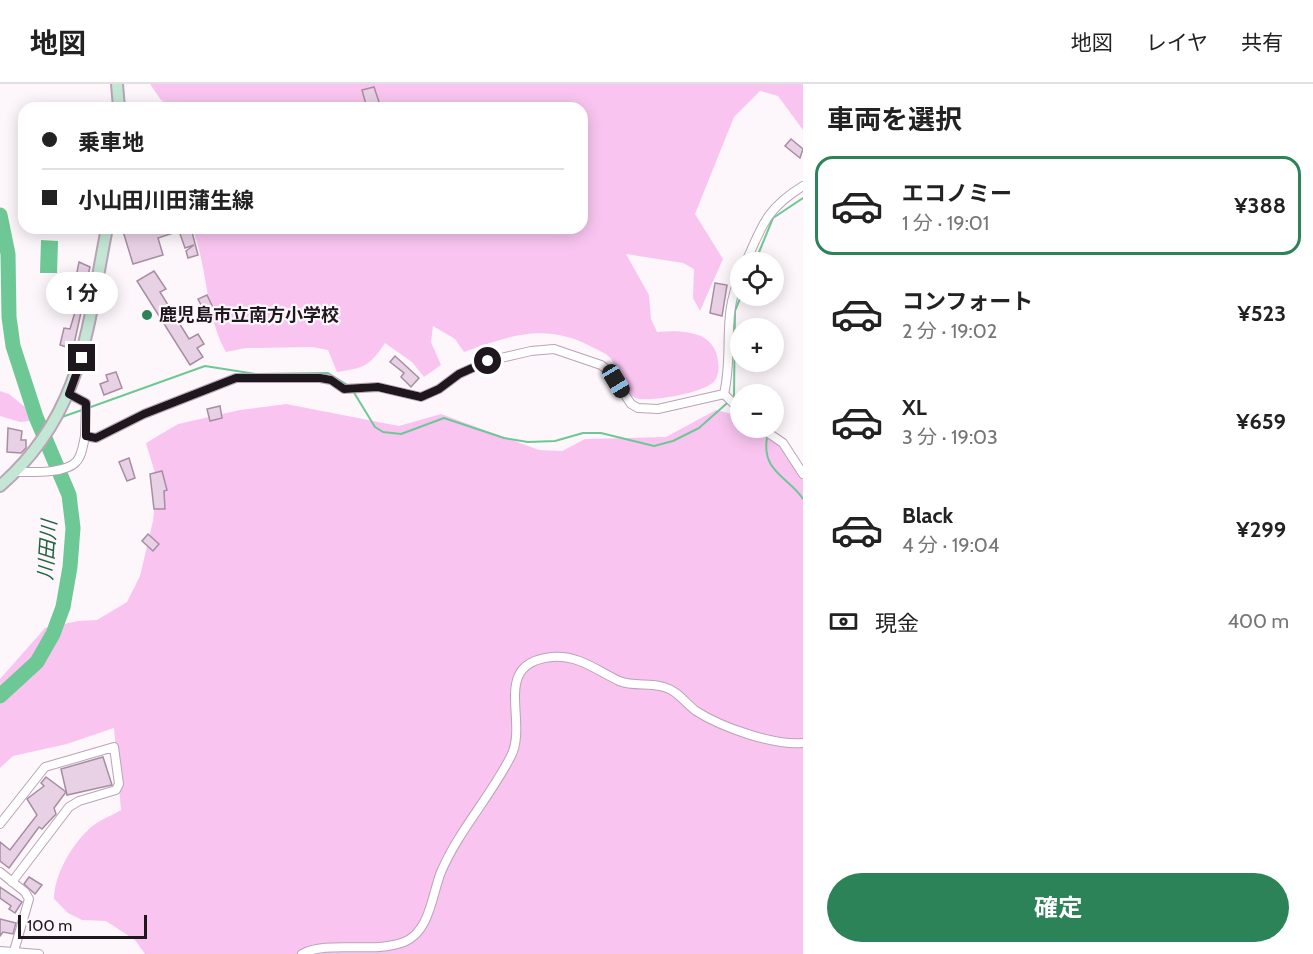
<!DOCTYPE html>
<html lang="ja">
<head>
<meta charset="utf-8">
<style>
	body { margin:0; font-family:Cabin,"Noto Sans JP",sans-serif; background:#f6f6f6; color:#222; height:100vh; display:flex; flex-direction:column; font-size:22px; white-space:nowrap }
	* { box-sizing:border-box; margin:0 }
	p { font-size:20px; color:#767676 }
	.icon { flex:none; width:33px; height:33px; fill:none; stroke:currentColor; stroke-width:2; stroke-linecap:round; stroke-linejoin:round }
	.map { position:relative; flex:1; overflow:hidden }
	.drawer { display:flex; flex-direction:column; background:#fff; width:510px }
	.drawer>* { flex:none }
	.hud { position:absolute; left:18px; top:18px; width:570px; height:132px; border-radius:18px; box-shadow:0 3px 15px #0003; display:grid; align-content:center; height:132px; padding:0 24px; background:#fff }
	.controls { position:absolute; left:730px; top:168px; display:grid; gap:12px }
	.controls a { display:grid; place-items:center; width:54px; height:54px; border-radius:50%; background:#fff; box-shadow:0 3px 15px #0003; font-size:30px }
	.scale { position:absolute; left:18px; bottom:15px; width:129px; box-sizing:border-box; padding-left:6px; border:3px solid #1f171e; border-top:0; font-size:16px; line-height:21px; white-space:nowrap; color:#1f171e; -webkit-text-stroke:4px #fdf7fb; paint-order:stroke }
	.end { position:absolute; width:27px; height:27px; margin:-14px; border:8px solid #1f171e; background:#fff; box-shadow:0 0 0 3px #fff }
	.from { border-radius:50% }
	.bubble { position:absolute; height:42px; border-radius:21px; background:#fff; box-shadow:0 3px 15px #0003; font-size:20px; font-weight:700; line-height:42px; text-align:center }
	.car { position:absolute; width:18px; height:36px; margin:-18px -9px; border-radius:8px; box-shadow:0 0 4px 2px #0007; background:linear-gradient(#222 24%,#8ab4d8 0 40%,#222 0 76%,#8ab4d8 0 86%,#222 0) }
	.hud b { display:flex; align-items:center; gap:21px; height:57px; font-size:22px }
	.hud b+b { border-top:2px solid #e0e0e0 }
	.hud i { width:15px; height:15px; background:#222 }
	ul { padding:0; list-style:none }
	li { display:flex; align-items:center; gap:18px; height:99px; margin:0 12px 9px; padding:0 12px; border:3px solid transparent; border-radius:18px }
	li div { flex:1 }
	li b { display:block; font-size:22px }
	li em { font-style:normal; font-weight:700 }
	li.current { border-color:#2c8358 }
	li>.icon { width:54px; height:54px; stroke-width:1.5 }
	h2 { padding:0 24px; font-size:27px; line-height:72px }
	.pay { display:flex; align-items:center; gap:15px; height:66px; padding:0 24px; font-size:22px }
	.pay p { margin-inline-start:auto }
	.button { display:flex; gap:12px; margin-top:auto; padding:12px 24px }
	.button a { flex:1; height:69px; border-radius:36px; background:#2c8358; color:#fff; font-size:24px; font-weight:700; line-height:69px; text-align:center }
	header { display:flex; align-items:center; gap:36px; box-sizing:border-box; height:84px; padding:0 30px; background:#fff; border-bottom:2px solid #e0e0e0 }
	header strong { font-size:28px }
	nav { display:flex; gap:33px; margin-inline-start:auto; font-size:21px }
	main { display:flex; flex:1; min-height:0 }
	.map>svg:first-child { display:block }
	.green { fill:#f9c5f0 }
	.water { fill:#6ec895 }
	.lines { fill:none; stroke-linecap:round; stroke-linejoin:round }
	.stream { stroke:#6ec895; stroke-width:2 }
	.river { stroke:#6ec895; stroke-width:15 }
	.building { fill:#e9d1e5; stroke:#a58ea1; stroke-width:1.5 }
	.street-casing { stroke:#baa3b6; stroke-width:10 }
	.secondary-casing { stroke:#baa3b6; stroke-width:14 }
	.street { stroke:#fff; stroke-width:8 }
	.secondary { stroke:#c4e6d5; stroke-width:10 }
	.route { stroke:#1f171e; stroke-width:8 }
	.poi-dot { fill:#2c8358; stroke:#fdf7fb; stroke-width:2 }
	.labels { text-anchor:middle; stroke-width:4.5; stroke-linejoin:round; paint-order:stroke }
	.poi-label { font-size:18px; font-weight:bold; fill:#1f171e; stroke:#fdf7fb; text-anchor:start }
	.water-label { font-size:20px; font-style:italic; fill:#236443; stroke:#fdf7fb }
</style>
</head>
<body>
<header>
<strong>地図</strong>
<nav><a>地図</a><a>レイヤ</a><a>共有</a></nav>
</header>
<main>
<div class="map">
<svg width="803" height="870" viewBox="0 0 803 870">
	<rect width="100%" height="100%" fill="#fdf7fb"/>
	<g class="green">
		<path d="M150,0H803V46L778,12L760,7L734,33L695,130L723,175L700,227L693,214L694,185L683,179L626,170L649,211L651,235L657,248C681,246 715,246 718,277C719,284 719,288 716,295C708,309 654,317 639,315C621,311 620,287 611,275C607,269 597,266 592,263C545,238 509,252 464,268L455,255L433,242L431,258L441,281L424,293L412,278L385,259C370,282 364,284 337,288L328,266L312,263L246,264L226,268C205,231 208,183 192,144H582V24H172L161,16Z"/>
		<path d="M0,307L9,310L30,327V337L20,338L0,332Z"/>
		<path d="M286,320L399,342L441,330L539,366L562,367L585,355L666,353L716,326L741,332V344H765L771,346L803,392V870H145L135,856L106,837L82,836L68,829L54,815C54,791 72,761 89,745C97,737 111,732 121,726L114,644L67,660L13,672L0,684V595L45,544L78,537L97,536L127,518L140,492L153,437L157,396L146,359L178,340L240,326Z"/>
	</g>
	<path class="water" d="M41,156L58,157L57,189H40Z"/>
	<g class="lines">
		<g class="stream">
			<path d="M755,178L773,134L803,114"/>
			<path d="M353,307L375,343L383,348L401,350L444,334L504,354L528,358L555,357L583,349H601L654,362L673,357L699,344L734,313L741,319"/>
			<path d="M734,312L735,227L741,212"/>
			<path d="M88,324L205,282L256,290L328,289L349,302"/>
			<path d="M59,334L82,326"/>
			<path d="M39,340L48,337"/>
			<path d="M770,344L772,345"/>
			<path d="M767,354C761,388 790,394 803,415"/>
		</g>
		<path class="river" d="M0,131L8,170L9,233L13,262L36,333L69,411L73,444L70,483L63,523L53,550L37,578L0,612"/>
	</g>
	<g class="building">
		<path d="M374,3L381,24H367L362,6Z"/>
		<path d="M791,55L803,65L800,74L785,62Z"/>
		<path d="M122,144H191L198,171L188,174L186,167L194,161L185,164L179,147L158,154L163,171L133,180Z"/>
		<path d="M79,178L90,183L87,196L82,195L80,209L85,210L73,265L60,261L64,244L70,245L75,228L56,225V216L59,204L66,205L68,197L75,198Z"/>
		<path d="M154,187L166,205L160,208L189,255L198,250L204,260L197,264L203,273L190,281L137,197Z"/>
		<path d="M715,199L727,201L722,232L710,229Z"/>
		<path d="M207,211L216,230L208,234L198,215Z"/>
		<path d="M395,272L419,294L411,303L401,293L404,289L390,278Z"/>
		<path d="M116,288L122,304L104,311L100,300L108,297L106,291Z"/>
		<path d="M220,322L222,334L210,337L207,325Z"/>
		<path d="M8,344L22,347L21,356H26V364L21,369L7,368Z"/>
		<path d="M129,374L135,394L127,397L119,378Z"/>
		<path d="M162,387L167,406L164,407L165,425H154L150,390Z"/>
		<path d="M148,450L159,460L153,467L142,457Z"/>
		<path d="M103,673L112,701L67,711L61,685Z"/>
		<path d="M46,693L66,708L54,724L56,730L42,745L39,743L9,784L0,777V758L10,766L37,731L27,715L44,702L41,699Z"/>
		<path d="M29,793L42,801L35,810L24,800Z"/>
		<path d="M0,803L22,818L15,829L9,825L11,822L0,814Z"/>
		<path d="M0,835L16,839L13,850L3,848L0,852Z"/>
	</g>
	<g class="lines">
		<g class="street-casing">
			<g id="street">
				<path d="M746,178C762,141 767,124 803,102"/>
				<path d="M69,310L86,319L85,352L96,354L144,330L236,294H320L331,296L344,305L378,303L421,313L439,305L459,290L488,277L531,267L554,265L601,281L609,287L631,320L638,324L658,325L724,310C734,267 721,233 741,190"/>
				<path d="M724,310L741,327"/>
				<path d="M761,344L783,359L803,390"/>
				<path d="M16,388C30,388 65,390 76,378C82,372 83,361 85,352"/>
				<path d="M0,740L45,683L114,663L119,700L116,706L79,717L69,723L12,798"/>
				<path d="M0,788L25,808L29,815L14,867"/>
				<path d="M0,867L39,870"/>
				<path d="M302,870C328,856 372,870 404,858C430,848 432,810 441,788C459,746 491,712 511,672C529,637 490,579 552,573C579,571 596,586 619,597C634,603 649,598 664,603C678,607 685,619 696,627C721,643 774,662 803,659"/>
			</g>
		</g>
		<g class="secondary-casing">
			<g id="secondary">
				<path d="M117,0L119,24"/>
				<path d="M0,402C83,330 87,244 107,144"/>
			</g>
		</g>
		<use href="#street" class="street"/>
		<use href="#secondary" class="secondary"/>
	</g>
	<g class="lines">
		<path class="route" d="M82,274L69,310L86,319V352L96,354L144,330L236,294H320L331,296L344,305L378,303L421,313L439,305L459,290L488,277"/>
	</g>
	<circle class="poi-dot" cx="147" cy="231" r="6"/>
	<g class="labels">
		<g class="poi-label">
			<text x="159" y="237">鹿児島市立南方小学校</text>
		</g>
		<g class="water-label">
			<text transform="translate(47 466) rotate(-86)" y="7">川田川</text>
		</g>
	</g>
</svg>
<div class="controls">
<a><svg class="icon" aria-label="locate" viewBox="0 0 24 24"><circle cx="12" cy="12" r="6"/><path d="M12 2v4M12 18v4M2 12h4M18 12h4"/></svg></a>
<a>+</a>
<a>−</a>
</div>
<div class="scale">100 m</div>
<i class="end from" style="left:488px;top:277px"></i>
<i class="end" style="left:82px;top:274px"></i>
<div class="bubble" style="left:46px;top:188px;width:72px">1 分</div>
<i class="car" style="left:616px;top:297px;rotate:149deg"></i>
<div class="hud">
<b><i class="from"></i>乗車地</b>
<b><i></i>小山田川田蒲生線</b>
</div>
</div>
<section class="drawer">
<h2>車両を選択</h2>
<ul>
<li class="current"><svg class="icon" aria-label="car" viewBox="0 0 24 24"><path d="M5 17H2v-5l4-1 3-4h7l3 4 3 1v5h-3M9 17h6M6 11h13"/><circle cx="7" cy="17" r="2"/><circle cx="17" cy="17" r="2"/></svg><div><b>エコノミー</b><p>1 分 · 19:01</p></div><em>¥388</em></li>
<li><svg class="icon" aria-label="car" viewBox="0 0 24 24"><path d="M5 17H2v-5l4-1 3-4h7l3 4 3 1v5h-3M9 17h6M6 11h13"/><circle cx="7" cy="17" r="2"/><circle cx="17" cy="17" r="2"/></svg><div><b>コンフォート</b><p>2 分 · 19:02</p></div><em>¥523</em></li>
<li><svg class="icon" aria-label="car" viewBox="0 0 24 24"><path d="M5 17H2v-5l4-1 3-4h7l3 4 3 1v5h-3M9 17h6M6 11h13"/><circle cx="7" cy="17" r="2"/><circle cx="17" cy="17" r="2"/></svg><div><b>XL</b><p>3 分 · 19:03</p></div><em>¥659</em></li>
<li><svg class="icon" aria-label="car" viewBox="0 0 24 24"><path d="M5 17H2v-5l4-1 3-4h7l3 4 3 1v5h-3M9 17h6M6 11h13"/><circle cx="7" cy="17" r="2"/><circle cx="17" cy="17" r="2"/></svg><div><b>Black</b><p>4 分 · 19:04</p></div><em>¥299</em></li>
</ul>
<div class="pay"><svg class="icon" aria-label="cash" viewBox="0 0 24 24"><path d="M3 7h18v10H3z"/><circle cx="12" cy="12" r="2"/></svg>現金<p>400 m</p></div>
<div class="button"><a>確定</a></div>
</section>
</main>
</body>
</html>
